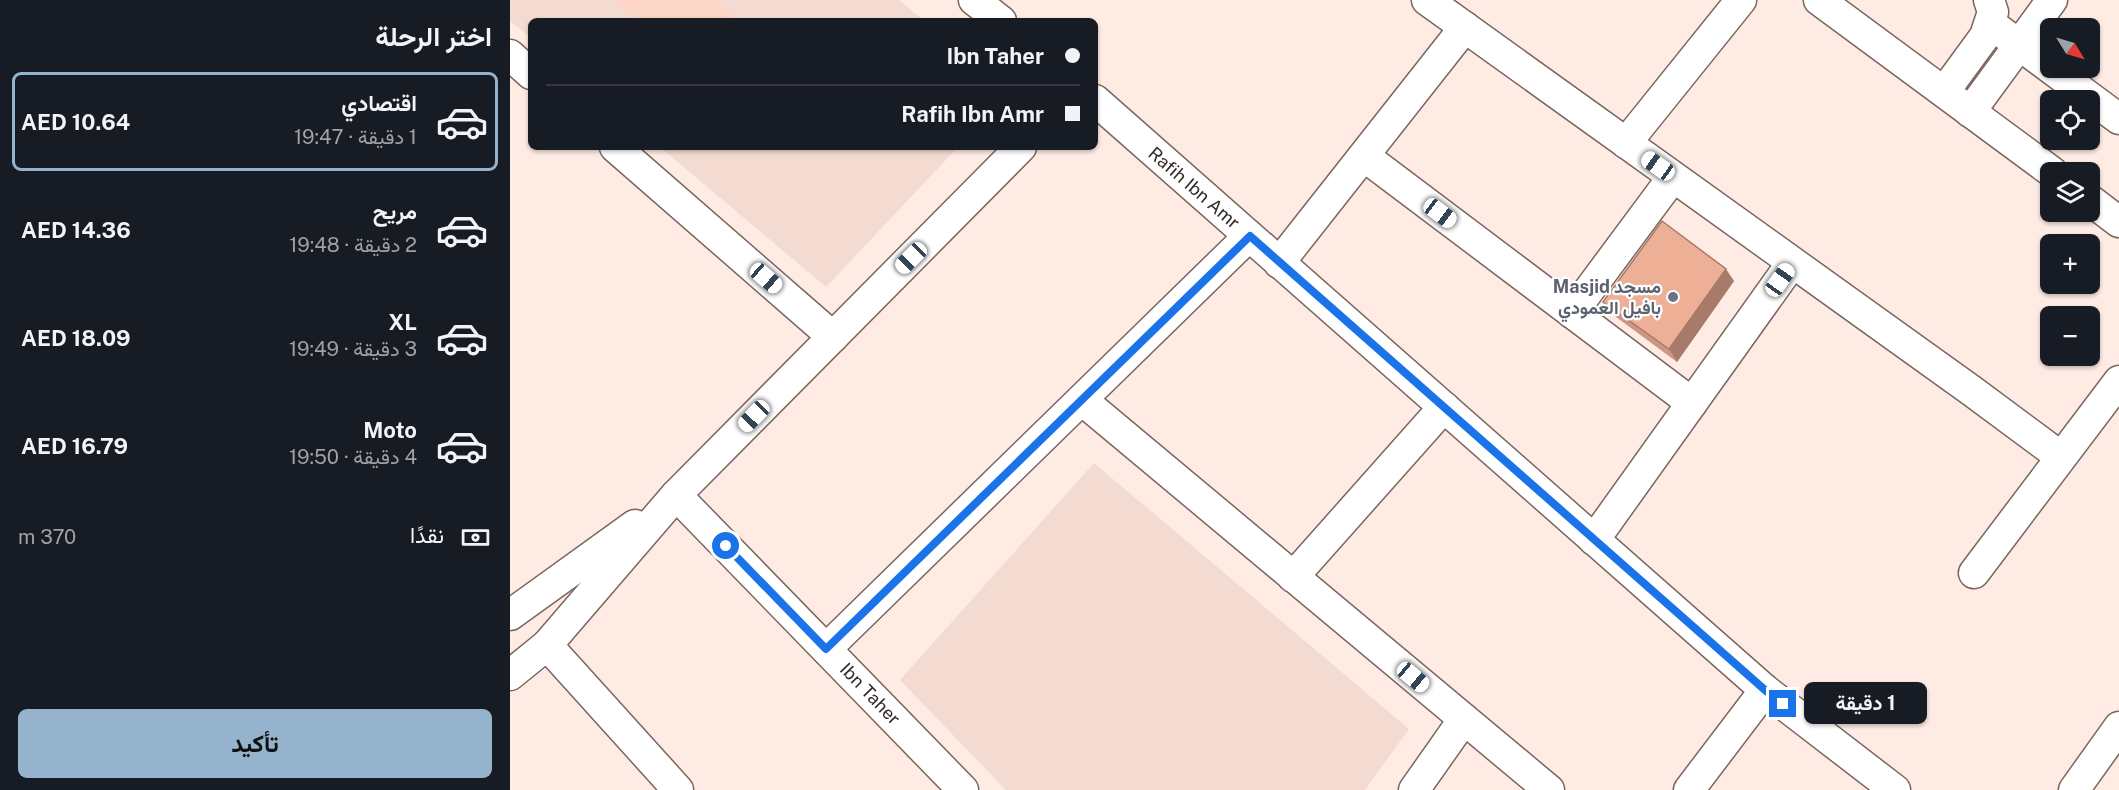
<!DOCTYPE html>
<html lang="ar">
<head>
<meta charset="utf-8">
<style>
	body { margin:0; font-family:"Public Sans",Vazirmatn,sans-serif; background:#20242c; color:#f1f3f6; direction:rtl; height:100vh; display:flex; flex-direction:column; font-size:22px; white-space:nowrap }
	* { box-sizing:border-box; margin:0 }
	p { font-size:20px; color:#9ea1a6 }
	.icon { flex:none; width:33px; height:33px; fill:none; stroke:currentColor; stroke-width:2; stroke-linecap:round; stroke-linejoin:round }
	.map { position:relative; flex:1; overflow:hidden; direction:ltr }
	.panel { display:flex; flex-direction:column; background:#171b24; width:510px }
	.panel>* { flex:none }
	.guide { position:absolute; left:18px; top:18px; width:570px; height:132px; border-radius:9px; box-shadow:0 2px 4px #0004; direction:rtl; display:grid; align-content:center; height:132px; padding:0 18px; background:#171b24 }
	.needle { width:39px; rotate:127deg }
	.tools { position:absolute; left:1530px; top:18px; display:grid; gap:12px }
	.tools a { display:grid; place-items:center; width:60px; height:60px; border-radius:9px; background:#171b24; box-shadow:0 2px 4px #0004; font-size:30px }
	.end { position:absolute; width:27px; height:27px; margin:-14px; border:8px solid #1a73e8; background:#fff; box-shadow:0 0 0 3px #fff }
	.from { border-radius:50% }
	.bubble { position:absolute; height:42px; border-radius:9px; background:#171b24; box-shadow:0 2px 4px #0004; font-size:20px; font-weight:700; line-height:42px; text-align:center; direction:rtl }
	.car { position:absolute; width:18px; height:36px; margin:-18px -9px; border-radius:8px; box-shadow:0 0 4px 2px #0007; background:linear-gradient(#fff 24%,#345 0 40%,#fff 0 76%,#345 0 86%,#fff 0) }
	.guide b { display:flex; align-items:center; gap:21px; height:57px; font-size:22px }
	.guide b+b { border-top:2px solid #363941 }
	.guide i { width:15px; height:15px; background:#f1f3f6 }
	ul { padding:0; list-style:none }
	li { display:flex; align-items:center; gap:18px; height:99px; margin:0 12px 9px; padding:0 6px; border:3px solid transparent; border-radius:9px }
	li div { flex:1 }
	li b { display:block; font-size:22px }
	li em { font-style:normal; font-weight:700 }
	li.on { border-color:#95b3cd }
	li>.icon { width:54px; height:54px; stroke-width:1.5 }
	h2 { padding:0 18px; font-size:27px; line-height:72px }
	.pay { display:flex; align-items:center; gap:15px; height:66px; padding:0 18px; font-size:22px }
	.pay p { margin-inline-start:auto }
	.cta { display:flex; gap:12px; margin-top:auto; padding:12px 18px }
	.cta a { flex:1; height:69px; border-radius:9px; background:#95b3cd; color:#111; font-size:24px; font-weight:700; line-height:69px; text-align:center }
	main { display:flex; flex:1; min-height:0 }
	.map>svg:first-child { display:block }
	.built { fill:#f3dbd2 }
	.green { fill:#fbd5c6 }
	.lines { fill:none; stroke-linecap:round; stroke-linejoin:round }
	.minor-casing { stroke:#7a665f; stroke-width:33 }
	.minor { stroke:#fff; stroke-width:30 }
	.wall { fill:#cd9682 }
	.shaded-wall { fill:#a77a6a }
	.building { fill:#eeaf97; stroke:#a77a6a; stroke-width:1.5 }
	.route { stroke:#1a73e8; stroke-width:8 }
	.worship-dot { fill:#6b7280; stroke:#fff; stroke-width:2 }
	.labels { text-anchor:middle; stroke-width:4.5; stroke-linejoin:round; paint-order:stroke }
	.street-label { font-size:18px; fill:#332b27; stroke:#fff }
	.worship-label { font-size:18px; font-weight:bold; fill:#5b616d; stroke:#fff; text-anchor:end }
</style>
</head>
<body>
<main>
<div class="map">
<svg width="1609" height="790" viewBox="0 0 1609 790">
	<rect width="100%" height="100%" fill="#fdebe4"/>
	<g class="built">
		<path d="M0,0H389L414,21H21V38L0,21Z"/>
		<path d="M150,147H448L316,287Z"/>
		<path d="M584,463L899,729L855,790H496L390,680Z"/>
	</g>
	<path class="green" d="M104,0H205L222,15L217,21H129Z"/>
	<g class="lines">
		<g class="minor-casing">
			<g id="minor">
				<path d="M464,0L491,21"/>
				<path d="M917,0L1462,391L1551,457"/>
				<path d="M1309,0L1542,172"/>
				<path d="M1481,24L1609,119"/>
				<path d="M0,55L21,74"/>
				<path d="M1434,92L1475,36L1483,12L1479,0"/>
				<path d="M585,100L1255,690L1385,790"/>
				<path d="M1460,112L1542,0"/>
				<path d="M1116,143L1231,0"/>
				<path d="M105,147L323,337"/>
				<path d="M854,156L1182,403"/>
				<path d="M1580,200L1609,222"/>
				<path d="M769,263L955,27"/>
				<path d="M1062,313L1163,177"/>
				<path d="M572,400L1039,790"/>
				<path d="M166,495L453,790"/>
				<path d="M1084,540L1282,263"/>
				<path d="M1464,573L1609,381"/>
				<path d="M783,577L934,407"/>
				<path d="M0,615L125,525"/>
				<path d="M37,645L168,790"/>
				<path d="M316,649L739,236"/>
				<path d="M0,675L37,645L166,495L511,147"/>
				<path d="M904,790L954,719"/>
				<path d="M1179,790L1255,690"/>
				<path d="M1564,790L1609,727"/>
			</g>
		</g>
		<use href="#minor" class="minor"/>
	</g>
	<path class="wall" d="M1224,281L1167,362L1102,314L1093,302Z"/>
	<path class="shaded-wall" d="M1216,269L1224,281L1167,362L1159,349Z"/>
	<path class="building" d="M1152,221L1216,269L1159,349L1093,302Z"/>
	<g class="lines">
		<path class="route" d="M216,546L316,649L740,236L1255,690L1273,704"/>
	</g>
	<circle class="worship-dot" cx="1163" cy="297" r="6"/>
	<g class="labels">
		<g class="street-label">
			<text transform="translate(684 188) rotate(41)" y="6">Rafih Ibn Amr</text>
			<text transform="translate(360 694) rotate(46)" y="6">Ibn Taher</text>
		</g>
		<g class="worship-label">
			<text x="1151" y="293">Masjid مسجد<tspan x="1151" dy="21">بافيل العمودي</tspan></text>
		</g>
	</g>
</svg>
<div class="tools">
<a><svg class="needle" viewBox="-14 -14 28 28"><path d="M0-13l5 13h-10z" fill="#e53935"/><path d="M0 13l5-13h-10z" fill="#9ea1a6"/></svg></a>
<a><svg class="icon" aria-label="locate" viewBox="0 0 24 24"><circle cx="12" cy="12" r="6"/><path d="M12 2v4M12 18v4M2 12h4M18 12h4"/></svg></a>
<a><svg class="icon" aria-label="layers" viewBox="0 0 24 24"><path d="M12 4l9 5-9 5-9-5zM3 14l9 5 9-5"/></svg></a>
<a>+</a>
<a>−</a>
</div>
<i class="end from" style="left:216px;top:546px"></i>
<i class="end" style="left:1273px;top:704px"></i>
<div class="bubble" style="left:1294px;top:682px;width:123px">1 دقيقة</div>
<i class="car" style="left:1148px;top:166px;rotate:305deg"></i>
<i class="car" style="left:930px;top:213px;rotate:127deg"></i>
<i class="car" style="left:401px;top:258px;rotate:225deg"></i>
<i class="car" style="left:256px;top:278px;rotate:131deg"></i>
<i class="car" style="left:1270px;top:280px;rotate:35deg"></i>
<i class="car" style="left:244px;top:416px;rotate:224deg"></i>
<i class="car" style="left:903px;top:677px;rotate:130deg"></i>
<div class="guide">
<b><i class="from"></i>Ibn Taher</b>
<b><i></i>Rafih Ibn Amr</b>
</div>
</div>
<section class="panel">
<h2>اختر الرحلة</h2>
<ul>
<li class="on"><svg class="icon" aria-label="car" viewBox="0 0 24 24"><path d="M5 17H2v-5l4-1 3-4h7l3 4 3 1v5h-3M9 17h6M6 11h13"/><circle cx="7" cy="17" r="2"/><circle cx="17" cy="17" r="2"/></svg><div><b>اقتصادي</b><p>1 دقيقة · 19:47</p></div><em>AED 10.64</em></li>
<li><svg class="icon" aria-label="car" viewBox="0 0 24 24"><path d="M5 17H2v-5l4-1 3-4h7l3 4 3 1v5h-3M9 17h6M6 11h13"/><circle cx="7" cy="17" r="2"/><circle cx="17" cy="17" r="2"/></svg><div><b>مريح</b><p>2 دقيقة · 19:48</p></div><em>AED 14.36</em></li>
<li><svg class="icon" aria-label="car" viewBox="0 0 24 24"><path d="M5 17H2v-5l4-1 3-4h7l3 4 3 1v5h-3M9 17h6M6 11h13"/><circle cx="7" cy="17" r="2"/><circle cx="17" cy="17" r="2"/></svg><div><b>XL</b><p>3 دقيقة · 19:49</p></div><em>AED 18.09</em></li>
<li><svg class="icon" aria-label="car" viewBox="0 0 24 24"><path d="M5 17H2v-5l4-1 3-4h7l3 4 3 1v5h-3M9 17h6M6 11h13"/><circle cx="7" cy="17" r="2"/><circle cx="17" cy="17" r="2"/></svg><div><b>Moto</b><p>4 دقيقة · 19:50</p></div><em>AED 16.79</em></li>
</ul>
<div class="pay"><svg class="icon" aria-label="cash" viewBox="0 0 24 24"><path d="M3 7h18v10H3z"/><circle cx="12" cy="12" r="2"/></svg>نقدًا<p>370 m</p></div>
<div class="cta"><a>تأكيد</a></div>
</section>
</main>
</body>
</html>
